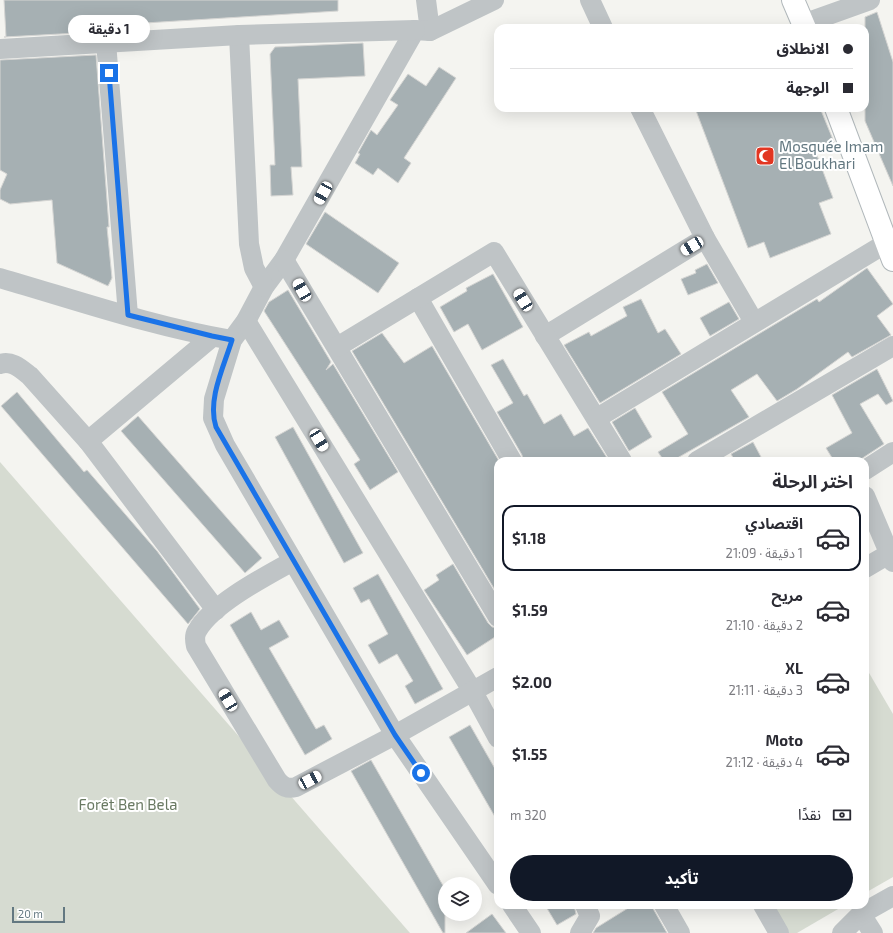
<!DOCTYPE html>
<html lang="ar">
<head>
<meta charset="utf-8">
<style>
	body { margin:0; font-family:"Exo 2","Noto Sans Arabic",sans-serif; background:#f2f2f3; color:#2b2b33; direction:rtl; height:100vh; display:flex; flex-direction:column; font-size:15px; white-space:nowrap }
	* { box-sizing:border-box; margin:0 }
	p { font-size:13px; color:#7c7c81 }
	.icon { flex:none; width:22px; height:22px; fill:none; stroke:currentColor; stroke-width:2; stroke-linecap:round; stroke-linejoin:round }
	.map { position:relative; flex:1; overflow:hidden; direction:ltr }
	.side { position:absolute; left:494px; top:457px; width:375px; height:452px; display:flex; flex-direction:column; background:#fff; border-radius:12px; box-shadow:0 4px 16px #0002; direction:rtl }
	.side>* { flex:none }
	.guide { position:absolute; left:494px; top:24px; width:375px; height:88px; border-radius:12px; box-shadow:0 4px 16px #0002; direction:rtl; display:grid; align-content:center; height:88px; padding:0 16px; background:#fff }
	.controls { position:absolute; left:438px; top:877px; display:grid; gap:8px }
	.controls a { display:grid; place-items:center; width:44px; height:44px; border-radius:50%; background:#fff; box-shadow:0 4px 16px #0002; font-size:20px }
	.scale { position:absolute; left:12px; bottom:10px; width:53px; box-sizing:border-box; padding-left:4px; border:2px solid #637881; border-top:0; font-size:11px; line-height:14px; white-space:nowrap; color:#637881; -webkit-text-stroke:3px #fff; paint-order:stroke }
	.end { position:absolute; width:18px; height:18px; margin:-9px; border:5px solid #1a73e8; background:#fff; box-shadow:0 0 0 2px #fff }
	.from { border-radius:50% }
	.bubble { position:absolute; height:28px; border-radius:14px; background:#fff; box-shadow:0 4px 16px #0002; font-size:13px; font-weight:700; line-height:28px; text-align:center; direction:rtl }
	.car { position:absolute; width:12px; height:24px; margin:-12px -6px; border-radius:5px; box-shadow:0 0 3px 1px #0007; background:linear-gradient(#fff 24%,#345 0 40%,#fff 0 76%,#345 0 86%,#fff 0) }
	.guide b { display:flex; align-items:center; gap:14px; height:38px; font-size:15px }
	.guide b+b { border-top:1px solid #e1e1e2 }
	.guide i { width:10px; height:10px; background:#2b2b33 }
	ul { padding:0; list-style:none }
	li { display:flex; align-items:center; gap:12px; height:66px; margin:0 8px 6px; padding:0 8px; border:2px solid transparent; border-radius:12px }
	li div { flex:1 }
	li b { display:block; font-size:15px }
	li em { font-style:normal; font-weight:700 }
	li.selected { border-color:#111827 }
	li>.icon { width:36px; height:36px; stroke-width:1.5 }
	h2 { padding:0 16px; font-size:18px; line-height:48px }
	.pay { display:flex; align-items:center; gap:10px; height:44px; padding:0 16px; font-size:15px }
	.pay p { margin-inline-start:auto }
	.cta { display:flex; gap:8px; margin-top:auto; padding:8px 16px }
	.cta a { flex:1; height:46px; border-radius:24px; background:#111827; color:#fff; font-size:16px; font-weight:700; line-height:46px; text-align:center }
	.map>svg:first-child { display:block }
	.green { fill:#d6dbd1 }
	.building { fill:#a6b0b3; stroke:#d5d5d3 }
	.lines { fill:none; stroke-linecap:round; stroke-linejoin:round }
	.secondary-casing { stroke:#b1b8bb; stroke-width:24 }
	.street { stroke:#bfc4c6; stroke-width:20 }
	.secondary { stroke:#fff; stroke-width:22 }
	.route { stroke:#1a73e8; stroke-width:5 }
	.labels { text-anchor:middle; stroke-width:4; stroke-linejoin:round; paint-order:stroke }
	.poi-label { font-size:15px; fill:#637881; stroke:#fff; text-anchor:start }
	.park-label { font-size:15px; fill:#697962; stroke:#fff }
</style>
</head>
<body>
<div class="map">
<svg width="893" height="933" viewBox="0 0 893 933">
	<rect width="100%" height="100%" fill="#f4f4f0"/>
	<g class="green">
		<path d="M0,462L410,933H0Z"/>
		<path d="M865,666L893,714V877L865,893Z"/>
		<path d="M773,905H845L797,933H789Z"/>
	</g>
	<g class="building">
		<path d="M4,0H338V11L97,26V32L4,37H6Z"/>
		<path d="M877,12L893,62V186L865,121V17Z"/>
		<path d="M363,43L365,76L298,79L302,167H291L293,195L271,196L270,165H275L270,54L275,47Z"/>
		<path d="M96,55L109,227H107L112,278L108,286L57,263L52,200L10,204L0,199V190L7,174L0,170V60Z"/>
		<path d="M439,67L456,78L404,158L411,163L398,183L378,168L373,175L355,163L360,154L358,153L371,130L377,135L398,105L390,100L408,74L426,86Z"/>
		<path d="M695,108H820L834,142L815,150L833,198L819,203L831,234L770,258L764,242L748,248Z"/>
		<path d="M325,212L399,263L378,293L306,244Z"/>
		<path d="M707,264L718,283L688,295L681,279L696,273L695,270Z"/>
		<path d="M867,268L893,304L877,316L891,335L852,357L848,352L797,389L777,401L757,374L731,390L749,417L672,461H664L658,452L688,434L662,392L817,299L819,302Z"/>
		<path d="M493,274L523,327L482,350L468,324L454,332L440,307L467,291L466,288Z"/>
		<path d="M288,290L331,362L326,370L333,364L398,472L370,490L354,464L360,460L264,311L269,302Z"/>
		<path d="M641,299L658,333L665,329L681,354L600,403L564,345L589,332L591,336L627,316L623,307Z"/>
		<path d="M729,302L739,319L710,336L700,318Z"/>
		<path d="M382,333L404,363L432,346L499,461L498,595L352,351Z"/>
		<path d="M503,359L524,396L527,394L544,424L561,414L574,436L588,428L609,461H523L522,455L497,412L513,403L491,365Z"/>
		<path d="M877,369L893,401L886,405L878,394L860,404L884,444L858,461H834L826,448L852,433L832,395Z"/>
		<path d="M17,392L84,472L87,470L157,551L200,609L188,624L1,406Z"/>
		<path d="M635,408L652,437L629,451L612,422Z"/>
		<path d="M138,416L262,558L245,573L121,431Z"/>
		<path d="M293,427L363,553L344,563L275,437Z"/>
		<path d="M753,442L761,457L754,461H735L731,454Z"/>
		<path d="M453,564L488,623L492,627L498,628V635L467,655L424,590L439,580L436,575Z"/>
		<path d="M378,574L443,689L415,704L405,686L413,681L397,654L379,664L368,645L388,634L369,599L361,603L353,588Z"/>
		<path d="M251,612L261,630L279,620L289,637L269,648L316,729L324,725L332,739L305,755L230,625Z"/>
		<path d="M470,725L498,774V822L449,737Z"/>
		<path d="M371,760L445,889V933H443L351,771Z"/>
		<path d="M545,905H574L576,914L557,925Z"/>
		<path d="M633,905H651L667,933H593L596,928Z"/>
		<path d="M492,914L506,933H466Z"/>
	</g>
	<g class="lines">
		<g class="secondary-casing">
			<g id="secondary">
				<path d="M793,0L805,28"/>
				<path d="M836,108L893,260"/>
			</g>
		</g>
		<g class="street">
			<path d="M426,0L430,31"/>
			<path d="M494,0L430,31L415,30L284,260L264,287L246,321L232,340L214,399L213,418L225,445L395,735L498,885"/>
			<path d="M590,0L603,28"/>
			<path d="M803,24L870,0"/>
			<path d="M239,35L249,244L254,268L264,287"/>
			<path d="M106,42L128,315"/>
			<path d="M0,49L239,35L415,30"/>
			<path d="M640,108L705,238"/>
			<path d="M284,260L498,617"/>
			<path d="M0,278C76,300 154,327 232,340"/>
			<path d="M418,298L512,461"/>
			<path d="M246,321L473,692L498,738"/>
			<path d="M545,336L705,238L754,322"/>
			<path d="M337,347L494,252L622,461"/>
			<path d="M0,364C12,360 21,369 30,376L88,441L216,610"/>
			<path d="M597,418L888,242"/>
			<path d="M88,441L212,337"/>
			<path d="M697,461L893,346"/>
			<path d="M865,470L893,452"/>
			<path d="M865,496L893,562"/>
			<path d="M293,561C266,576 212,604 197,631C194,636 195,641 196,646L277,780C283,787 287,789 296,787L395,735L498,677"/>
			<path d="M865,568L889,554"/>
			<path d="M512,905L531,933"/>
			<path d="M664,905L680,933"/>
			<path d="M763,905L779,933"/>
			<path d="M861,914L873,933"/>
			<path d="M580,933L590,916L585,905"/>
			<path d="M842,933L861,914L893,896"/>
		</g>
		<use href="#secondary" class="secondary"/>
	</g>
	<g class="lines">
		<path class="route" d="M109,73L128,315L212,336L232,340C224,366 207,400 216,427L395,735L421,773"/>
	</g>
	<defs>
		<g id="mosque-square" transform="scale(1)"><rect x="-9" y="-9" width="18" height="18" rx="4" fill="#e23622" stroke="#fff"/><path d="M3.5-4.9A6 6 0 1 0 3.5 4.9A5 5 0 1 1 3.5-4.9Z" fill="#fff"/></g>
	</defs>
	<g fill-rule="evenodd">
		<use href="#mosque-square" x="765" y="156"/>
	</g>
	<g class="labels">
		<g class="poi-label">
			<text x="779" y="152">Mosquée Imam<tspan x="779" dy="17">El Boukhari</tspan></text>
		</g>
		<g class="park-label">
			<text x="128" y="810">Forêt Ben Bela</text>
		</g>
	</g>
</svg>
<div class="controls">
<a><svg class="icon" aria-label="layers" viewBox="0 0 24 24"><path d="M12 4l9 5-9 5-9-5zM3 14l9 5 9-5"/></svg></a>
</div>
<div class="scale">20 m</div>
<i class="end from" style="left:421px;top:773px"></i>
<i class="end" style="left:109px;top:73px"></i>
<div class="bubble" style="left:68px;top:15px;width:82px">1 دقيقة</div>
<i class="car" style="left:323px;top:193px;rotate:209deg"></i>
<i class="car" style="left:692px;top:246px;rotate:239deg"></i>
<i class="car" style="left:302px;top:290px;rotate:330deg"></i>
<i class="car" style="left:523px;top:300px;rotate:328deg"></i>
<i class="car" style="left:319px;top:440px;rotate:149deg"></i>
<i class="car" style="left:228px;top:700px;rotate:329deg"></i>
<i class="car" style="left:310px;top:780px;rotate:62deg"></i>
<div class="guide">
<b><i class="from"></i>الانطلاق</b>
<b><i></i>الوجهة</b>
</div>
<section class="side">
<h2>اختر الرحلة</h2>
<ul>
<li class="selected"><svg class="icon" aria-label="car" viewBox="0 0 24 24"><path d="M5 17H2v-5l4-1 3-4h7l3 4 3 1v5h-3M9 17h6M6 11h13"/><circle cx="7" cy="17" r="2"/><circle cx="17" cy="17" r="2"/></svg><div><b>اقتصادي</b><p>1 دقيقة · 21:09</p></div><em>$1.18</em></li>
<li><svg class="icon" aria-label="car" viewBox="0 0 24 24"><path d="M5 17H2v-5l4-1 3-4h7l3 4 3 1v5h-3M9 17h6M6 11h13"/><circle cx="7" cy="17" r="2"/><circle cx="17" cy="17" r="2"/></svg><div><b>مريح</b><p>2 دقيقة · 21:10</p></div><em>$1.59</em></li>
<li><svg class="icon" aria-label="car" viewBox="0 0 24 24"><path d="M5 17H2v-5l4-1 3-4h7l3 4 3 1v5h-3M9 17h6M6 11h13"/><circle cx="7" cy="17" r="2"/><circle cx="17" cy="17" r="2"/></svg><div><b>XL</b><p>3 دقيقة · 21:11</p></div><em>$2.00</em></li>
<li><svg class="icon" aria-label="car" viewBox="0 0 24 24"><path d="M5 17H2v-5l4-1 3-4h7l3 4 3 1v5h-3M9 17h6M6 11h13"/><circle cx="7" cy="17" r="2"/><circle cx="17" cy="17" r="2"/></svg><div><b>Moto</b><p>4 دقيقة · 21:12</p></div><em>$1.55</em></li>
</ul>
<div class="pay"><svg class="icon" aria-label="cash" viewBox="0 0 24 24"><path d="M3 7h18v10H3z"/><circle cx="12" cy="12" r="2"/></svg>نقدًا<p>320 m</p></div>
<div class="cta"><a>تأكيد</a></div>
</section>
</div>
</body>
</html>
